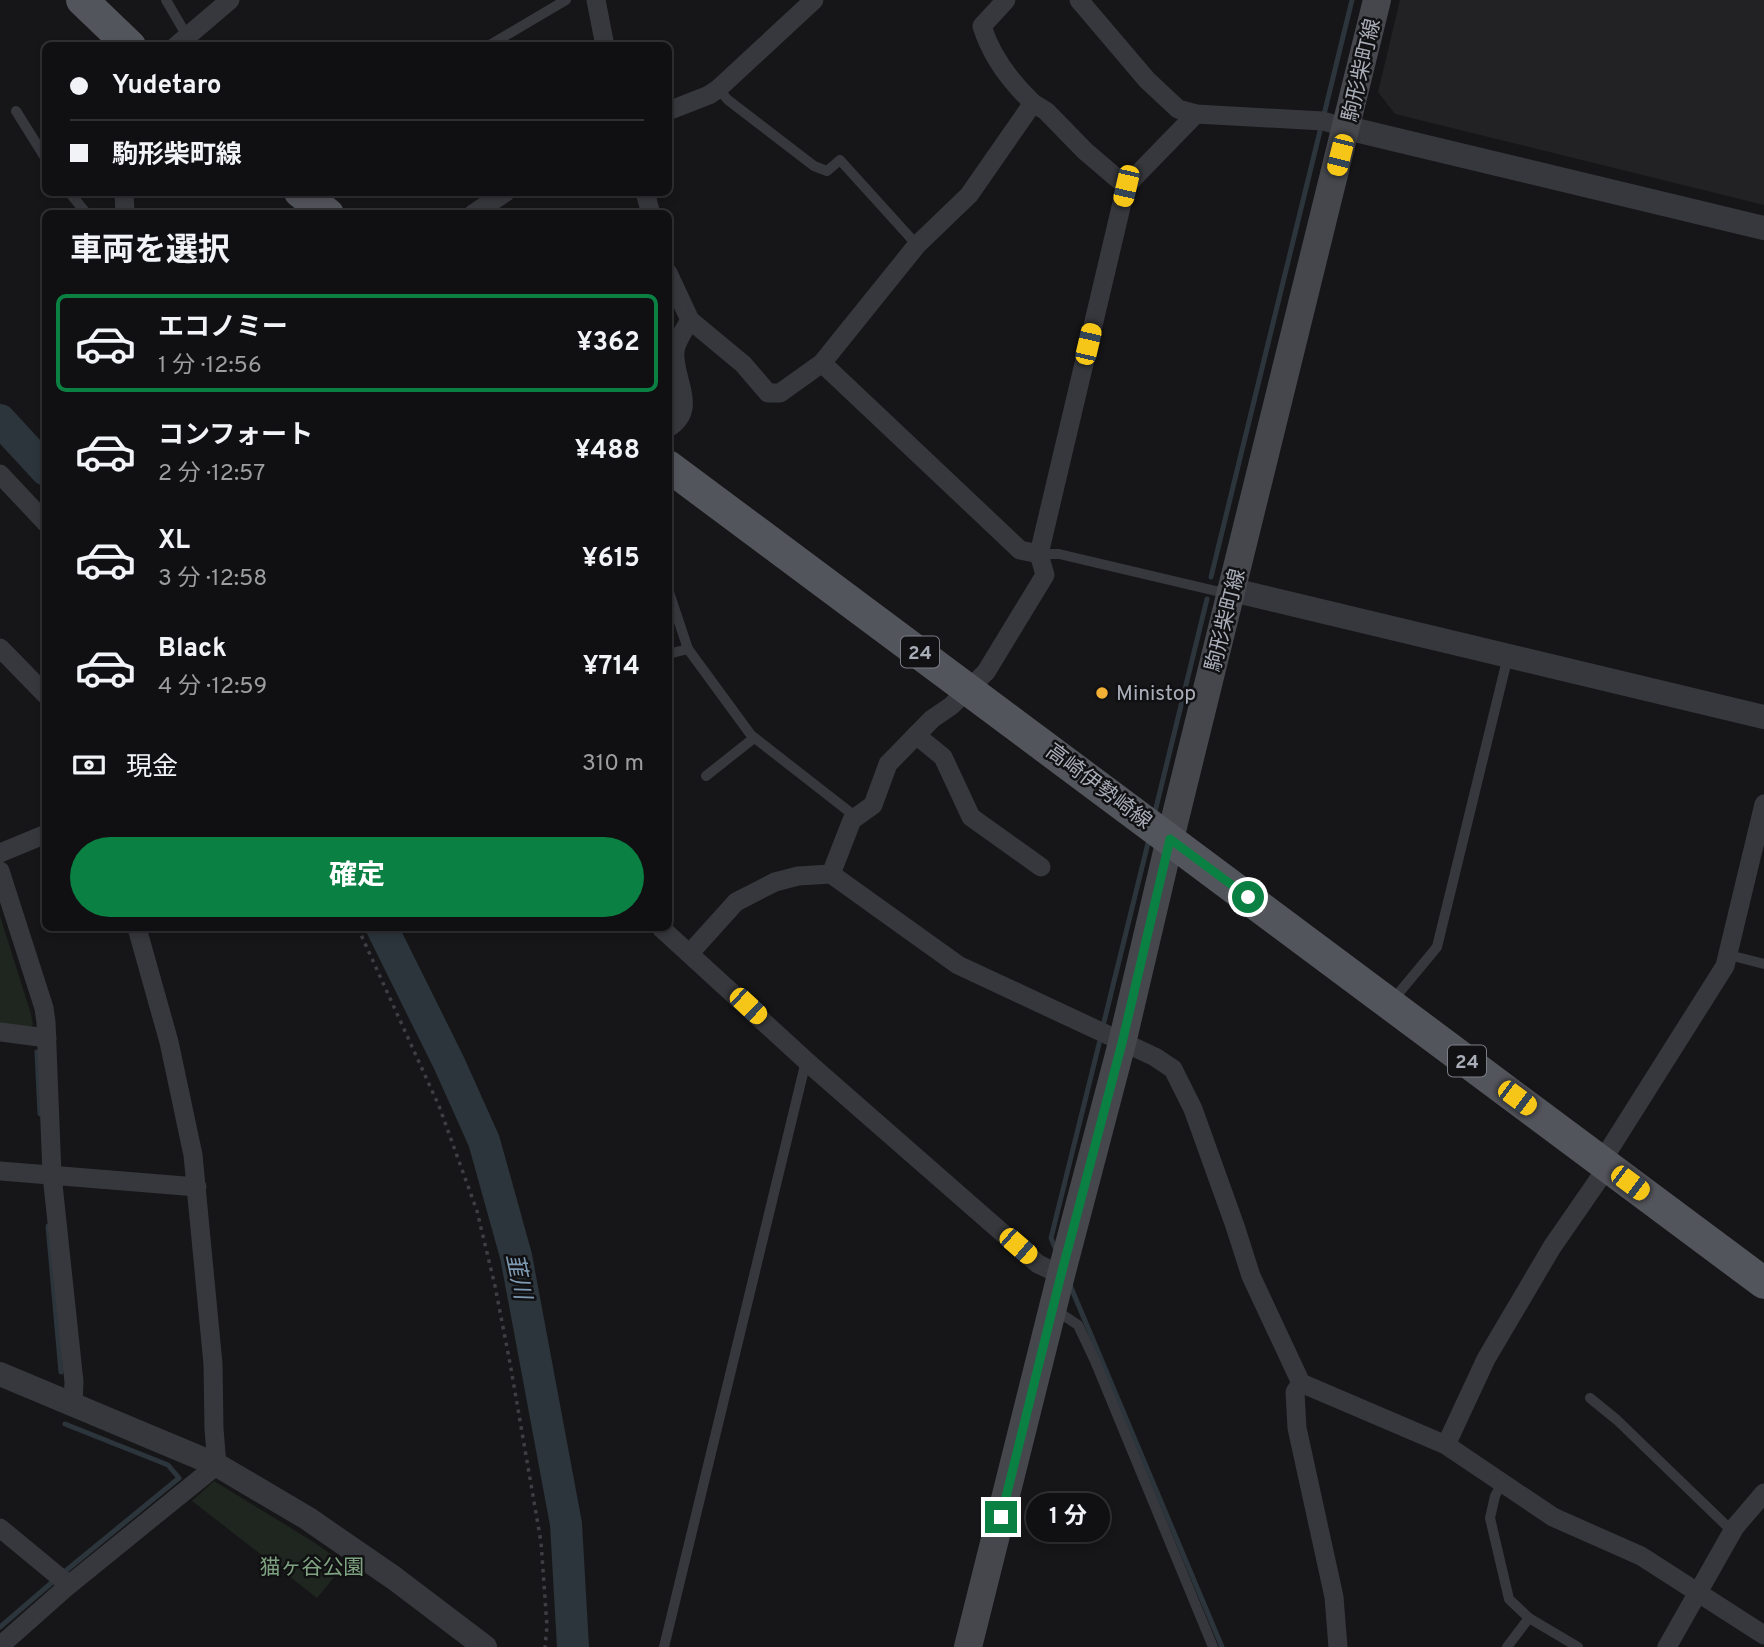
<!DOCTYPE html>
<html lang="ja">
<head>
<meta charset="utf-8">
<style>
	body { margin:0; font-family:Overpass,"Noto Sans JP",sans-serif; background:#19191b; color:#f1f3f6; height:100vh; display:flex; flex-direction:column; font-size:26px; white-space:nowrap }
	* { box-sizing:border-box; margin:0 }
	p { font-size:23px; color:#9c9d9f }
	.icon { flex:none; width:38px; height:38px; fill:none; stroke:currentColor; stroke-width:2; stroke-linecap:round; stroke-linejoin:round }
	.map { position:relative; flex:1; overflow:hidden }
	.panel { position:absolute; left:42px; top:210px; width:630px; height:721px; display:flex; flex-direction:column; background:#101012; border-radius:10px; box-shadow:0 4px 10px #0003,0 0 0 2px #303032 }
	.panel>* { flex:none }
	.top-card { position:absolute; left:42px; top:42px; width:630px; height:154px; border-radius:10px; box-shadow:0 4px 10px #0003,0 0 0 2px #303032; display:grid; align-content:center; height:154px; padding:0 28px; background:#101012 }
	.end { position:absolute; width:32px; height:32px; margin:-16px; border:9px solid #0b8043; background:#fff; box-shadow:0 0 0 4px #fff }
	.from { border-radius:50% }
	.bubble { position:absolute; height:49px; border-radius:24px; background:#101012; box-shadow:0 4px 10px #0003,0 0 0 2px #303032; font-size:23px; font-weight:700; line-height:49px; text-align:center }
	.car { position:absolute; width:21px; height:42px; margin:-21px -10px; border-radius:9px; box-shadow:0 0 5px 2px #0007; background:linear-gradient(#f5c518 24%,#345 0 40%,#f5c518 0 76%,#345 0 86%,#f5c518 0) }
	.top-card b { display:flex; align-items:center; gap:24px; height:66px; font-size:26px }
	.top-card b+b { border-top:2px solid #303032 }
	.top-card i { width:18px; height:18px; background:#f1f3f6 }
	ul { padding:0; list-style:none }
	li { display:flex; align-items:center; gap:21px; height:98px; margin:0 14px 10px; padding:0 14px; border:4px solid transparent; border-radius:10px }
	li div { flex:1 }
	li b { display:block; font-size:26px }
	li em { font-style:normal; font-weight:700 }
	li.current { border-color:#0b8043 }
	li>.icon { width:63px; height:63px; stroke-width:1.5 }
	h2 { padding:0 28px; font-size:32px; line-height:84px }
	.pay { display:flex; align-items:center; gap:18px; height:77px; padding:0 28px; font-size:26px }
	.pay p { margin-inline-start:auto }
	.button { display:flex; gap:14px; margin-top:auto; padding:14px 28px }
	.button a { flex:1; height:80px; border-radius:42px; background:#0b8043; color:#fff; font-size:28px; font-weight:700; line-height:80px; text-align:center }
	.map>svg:first-child { display:block }
	.built { fill:#222225 }
	.green { fill:#1e261f }
	.lines { fill:none; stroke-linecap:round; stroke-linejoin:round }
	.stream { stroke:#2c353c; stroke-width:5 }
	.river { stroke:#2c353c; stroke-width:32 }
	.path { stroke:#3d3f44; stroke-width:3.5; stroke-dasharray:3.5 5; stroke-linecap:butt }
	.service { stroke:#37383d; stroke-width:10 }
	.minor { stroke:#37383d; stroke-width:19 }
	.tertiary { stroke:#37383d; stroke-width:24 }
	.secondary { stroke:#45474d; stroke-width:28 }
	.primary { stroke:#53555c; stroke-width:32 }
	.route { stroke:#0b8043; stroke-width:9 }
	.poi-dot { fill:#f2b134; stroke:#111113; stroke-width:2.5 }
	.labels { text-anchor:middle; stroke-width:5; stroke-linejoin:round; paint-order:stroke }
	.shield { fill:#111113; stroke:#7b7e86; stroke-width:2 }
	.shield-label { font-size:19px; font-weight:bold; fill:#a8adb8 }
	.street-label { font-size:21px; fill:#a8adb8; stroke:#111113 }
	.poi-label { font-size:21px; fill:#a8adb8; stroke:#111113; text-anchor:start }
	.park-label { font-size:21px; fill:#7fa381; stroke:#111113 }
	.water-label { font-size:23px; font-style:italic; fill:#7f9bb3; stroke:#111113 }
</style>
</head>
<body>
<div class="map">
<svg width="1764" height="1647" viewBox="0 0 1764 1647">
	<rect width="100%" height="100%" fill="#161618"/>
	<path class="built" d="M1400,0H1764V205L1395,114L1378,92Z"/>
	<g class="green">
		<path d="M0,916L31,1014L33,1025L27,1028L0,1024Z"/>
		<path d="M214,1481L312,1541L345,1564L317,1598L192,1501Z"/>
	</g>
	<g class="lines">
		<g class="stream">
			<path d="M1211,577L1352,0"/>
			<path d="M1154,816L1207,599"/>
			<path d="M1103,1026L1149,839"/>
			<path d="M37,1052L40,1114"/>
			<path d="M48,1226L61,1372"/>
			<path d="M1056,1250L1051,1238L1101,1036"/>
			<path d="M1070,1285L1222,1647"/>
			<path d="M63,1573L179,1478L168,1465L65,1424"/>
			<path d="M0,1627L56,1579"/>
		</g>
		<g class="river">
			<path d="M0,420L46,470"/>
			<path d="M382,928L449,1063L484,1141L516,1256L566,1524L573,1647"/>
		</g>
		<path class="path" d="M358,928L439,1106L477,1211L495,1286L510,1363L541,1542L547,1626L545,1647"/>
		<g class="service">
			<path d="M166,0L187,36"/>
			<path d="M488,46L566,0"/>
			<path d="M718,89L728,100L814,166L827,171L840,160L917,245"/>
			<path d="M16,111L46,159"/>
			<path d="M69,192L87,214"/>
			<path d="M1039,554H1059L1216,591L1229,590"/>
			<path d="M668,589L688,649L751,735L856,817"/>
			<path d="M668,654L688,649"/>
			<path d="M706,776L754,738"/>
			<path d="M1729,955L1764,964"/>
			<path d="M1393,1000L1437,947L1508,656"/>
			<path d="M1054,1309L1078,1325L1095,1361L1213,1647"/>
			<path d="M1590,1398L1617,1420L1732,1531"/>
			<path d="M1502,1483L1495,1496L1490,1518L1509,1599L1529,1618L1578,1647"/>
			<path d="M664,1647L806,1061"/>
			<path d="M1507,1647L1529,1618"/>
		</g>
		<g class="minor">
			<path d="M596,0L605,46"/>
			<path d="M1079,0L1147,80L1178,109L1196,114L1323,121L1347,128"/>
			<path d="M176,46L230,0"/>
			<path d="M1033,103L1046,111L1085,151L1126,186"/>
			<path d="M668,111L709,95L718,89L814,0"/>
			<path d="M124,192L125,214"/>
			<path d="M645,192L651,214"/>
			<path d="M473,214L506,192"/>
			<path d="M668,273L690,320L743,364L768,393H780L822,363L1020,550L1039,554"/>
			<path d="M822,363L917,245L969,195L1033,103C1011,82 991,56 982,26L1006,0"/>
			<path d="M668,428C700,408 672,379 675,351C676,341 685,329 690,320"/>
			<path d="M0,474L46,523"/>
			<path d="M0,648L46,695"/>
			<path d="M916,735L943,757L971,817L1041,867"/>
			<path d="M0,853L46,834"/>
			<path d="M0,871L44,1008L46,1022L52,1175L74,1382L73,1404"/>
			<path d="M831,874L852,820L873,805L888,764L932,719L951,706L986,672L1045,575L1039,554L1126,186L1196,114"/>
			<path d="M661,928L814,1068L1038,1264L1061,1275"/>
			<path d="M690,953L736,902L775,882L798,876L831,874L958,965L1155,1057L1173,1069L1193,1109L1235,1226L1251,1276L1301,1383L1446,1445L1553,1517L1641,1556L1764,1635"/>
			<path d="M0,1032L47,1038"/>
			<path d="M1602,1161L1725,966L1764,804"/>
			<path d="M0,1171L197,1187"/>
			<path d="M1301,1383L1295,1392L1297,1428L1334,1597L1338,1647"/>
			<path d="M1446,1445L1486,1359L1552,1247L1608,1166"/>
			<path d="M0,1528L69,1585"/>
			<path d="M0,1646L69,1585L217,1465L214,1429L213,1364L193,1155L169,1042L137,928"/>
			<path d="M1667,1647L1735,1527L1764,1493"/>
		</g>
		<g class="tertiary">
			<path d="M1347,128L1764,228"/>
			<path d="M1233,590L1764,717"/>
			<path d="M0,1374L217,1465L307,1518L394,1578L485,1647"/>
		</g>
		<path class="secondary" d="M968,1647L1061,1275L1122,1043L1170,839L1377,0"/>
		<g class="primary">
			<path d="M82,0L130,46"/>
			<path d="M300,192L328,214"/>
			<path d="M668,466L1764,1283"/>
		</g>
	</g>
	<g class="lines">
		<path class="route" d="M1001,1517L1061,1275L1122,1043L1170,839L1248,897"/>
	</g>
	<circle class="poi-dot" cx="1102" cy="693" r="7"/>
	<g class="labels">
		<g class="shield">
			<rect x="901" y="636.5" width="38" height="31" rx="5"/>
			<rect x="1448" y="1045.5" width="38" height="31" rx="5"/>
		</g>
		<g class="shield-label">
			<text x="920" y="659">24</text>
			<text x="1467" y="1068">24</text>
		</g>
		<g class="street-label">
			<text transform="translate(1361 70) rotate(-77)" y="7">駒形柴町線</text>
			<text transform="translate(1225 620) rotate(-76)" y="7">駒形柴町線</text>
			<text transform="translate(1099 786) rotate(37)" y="7">高崎伊勢崎線</text>
		</g>
		<g class="poi-label">
			<text x="1116" y="700">Ministop</text>
		</g>
		<g class="park-label">
			<text x="312" y="1574">猫ヶ谷公園</text>
		</g>
		<g class="water-label">
			<text transform="translate(519 1276) rotate(78)" y="8">韮川</text>
		</g>
	</g>
</svg>
<i class="end from" style="left:1248px;top:897px"></i>
<i class="end" style="left:1001px;top:1517px"></i>
<div class="bubble" style="left:1026px;top:1493px;width:84px">1 分</div>
<i class="car" style="left:1340px;top:155px;rotate:194deg"></i>
<i class="car" style="left:1126px;top:186px;rotate:193deg"></i>
<i class="car" style="left:1088px;top:344px;rotate:13deg"></i>
<i class="car" style="left:748px;top:1006px;rotate:133deg"></i>
<i class="car" style="left:1517px;top:1098px;rotate:127deg"></i>
<i class="car" style="left:1630px;top:1183px;rotate:127deg"></i>
<i class="car" style="left:1018px;top:1246px;rotate:131deg"></i>
<div class="top-card">
<b><i class="from"></i>Yudetaro</b>
<b><i></i>駒形柴町線</b>
</div>
<section class="panel">
<h2>車両を選択</h2>
<ul>
<li class="current"><svg class="icon" aria-label="car" viewBox="0 0 24 24"><path d="M5 17H2v-5l4-1 3-4h7l3 4 3 1v5h-3M9 17h6M6 11h13"/><circle cx="7" cy="17" r="2"/><circle cx="17" cy="17" r="2"/></svg><div><b>エコノミー</b><p>1 分 · 12:56</p></div><em>¥362</em></li>
<li><svg class="icon" aria-label="car" viewBox="0 0 24 24"><path d="M5 17H2v-5l4-1 3-4h7l3 4 3 1v5h-3M9 17h6M6 11h13"/><circle cx="7" cy="17" r="2"/><circle cx="17" cy="17" r="2"/></svg><div><b>コンフォート</b><p>2 分 · 12:57</p></div><em>¥488</em></li>
<li><svg class="icon" aria-label="car" viewBox="0 0 24 24"><path d="M5 17H2v-5l4-1 3-4h7l3 4 3 1v5h-3M9 17h6M6 11h13"/><circle cx="7" cy="17" r="2"/><circle cx="17" cy="17" r="2"/></svg><div><b>XL</b><p>3 分 · 12:58</p></div><em>¥615</em></li>
<li><svg class="icon" aria-label="car" viewBox="0 0 24 24"><path d="M5 17H2v-5l4-1 3-4h7l3 4 3 1v5h-3M9 17h6M6 11h13"/><circle cx="7" cy="17" r="2"/><circle cx="17" cy="17" r="2"/></svg><div><b>Black</b><p>4 分 · 12:59</p></div><em>¥714</em></li>
</ul>
<div class="pay"><svg class="icon" aria-label="cash" viewBox="0 0 24 24"><path d="M3 7h18v10H3z"/><circle cx="12" cy="12" r="2"/></svg>現金<p>310 m</p></div>
<div class="button"><a>確定</a></div>
</section>
</div>
</body>
</html>
